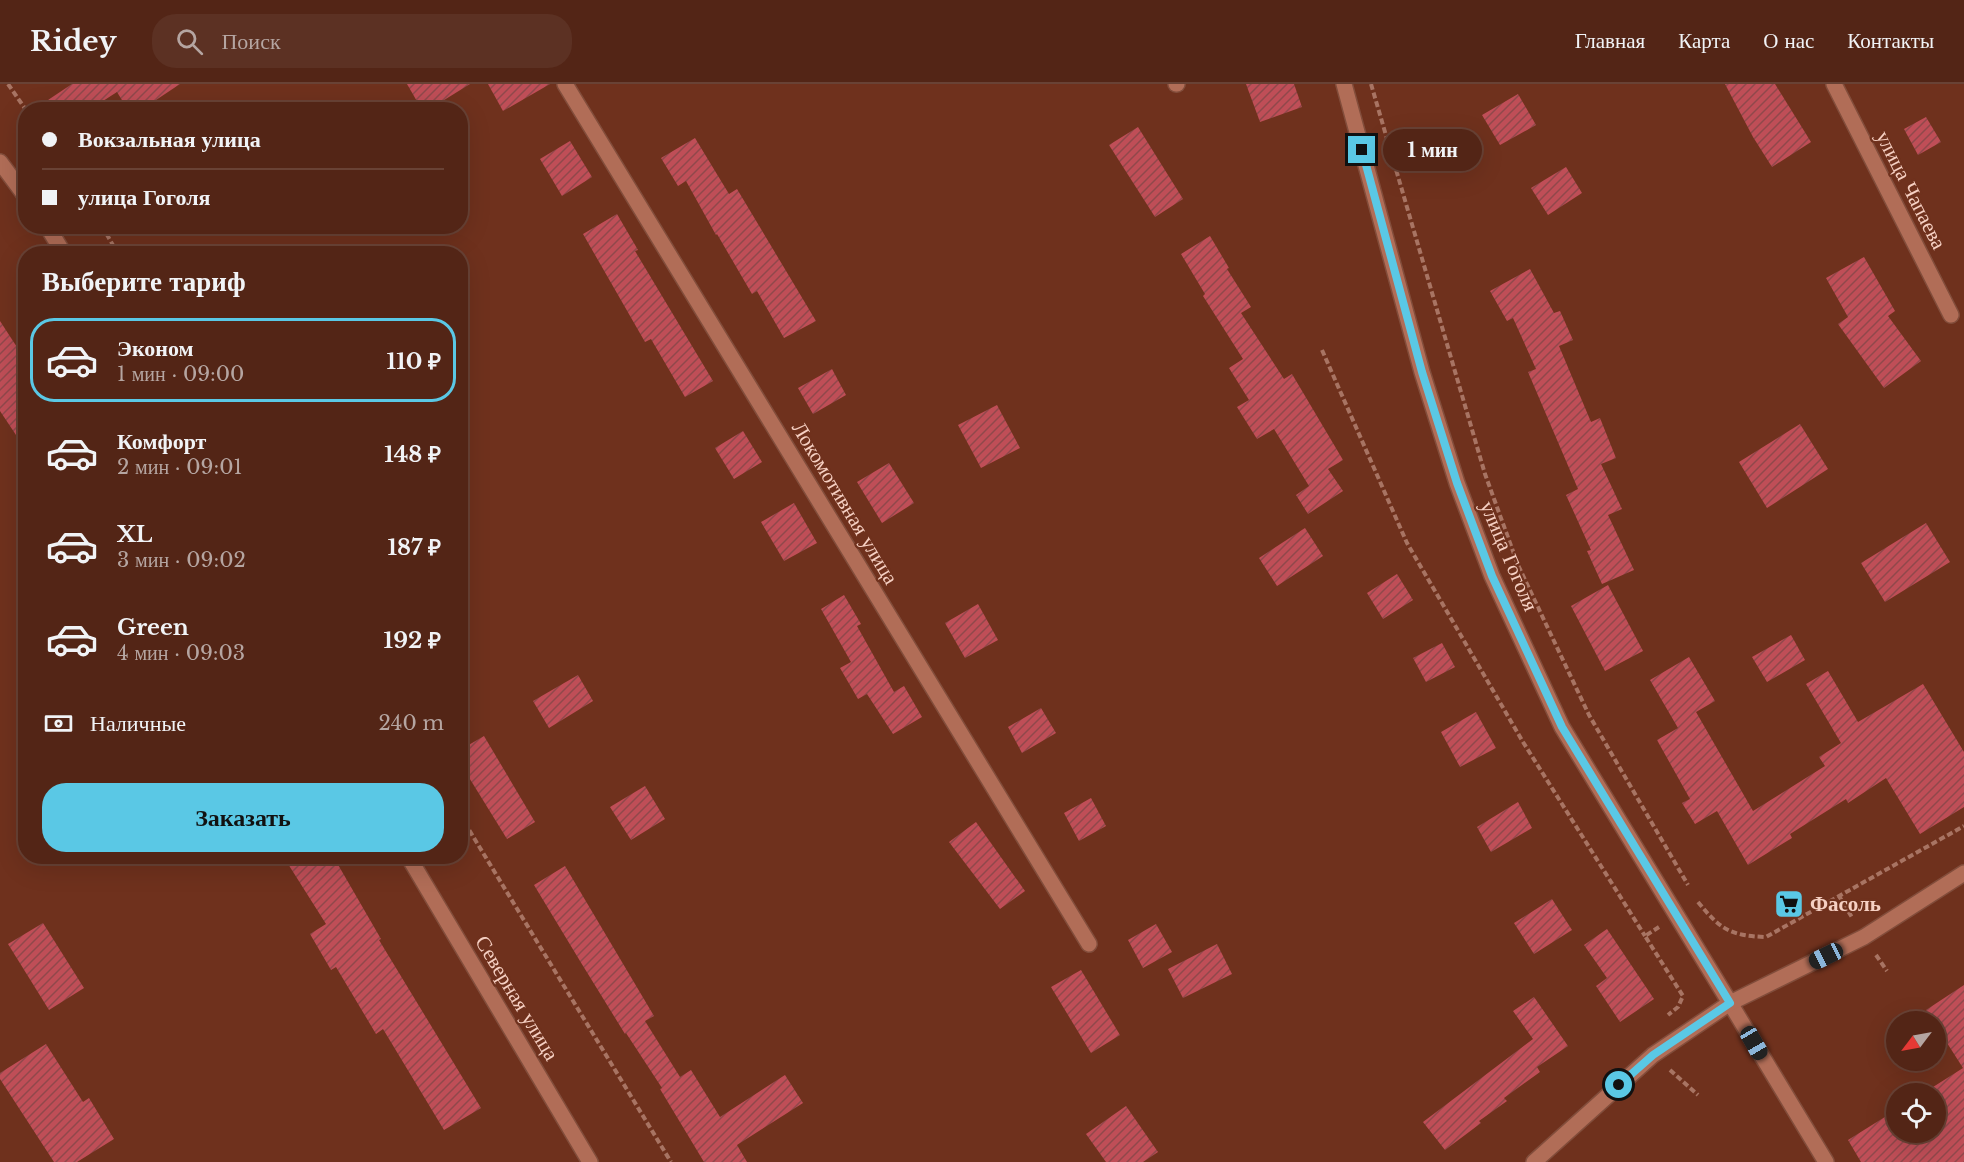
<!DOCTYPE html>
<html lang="ru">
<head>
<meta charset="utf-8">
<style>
	body { margin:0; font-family:"Libre Baskerville",serif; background:#5c3123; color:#f1f3f6; height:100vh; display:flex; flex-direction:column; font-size:22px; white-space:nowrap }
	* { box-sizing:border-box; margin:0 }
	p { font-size:20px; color:#b5a5a1 }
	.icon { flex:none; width:33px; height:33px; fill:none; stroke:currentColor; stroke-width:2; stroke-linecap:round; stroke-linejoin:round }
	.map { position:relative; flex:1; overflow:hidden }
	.sheet { position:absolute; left:18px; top:162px; width:450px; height:618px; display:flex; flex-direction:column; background:#532516; border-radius:24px; box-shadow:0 6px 24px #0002,0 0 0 2px #694235 }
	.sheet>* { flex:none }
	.top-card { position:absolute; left:18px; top:18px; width:450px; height:132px; border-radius:24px; box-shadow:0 6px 24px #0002,0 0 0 2px #694235; display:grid; align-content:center; height:132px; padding:0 24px; background:#532516 }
	.needle { width:39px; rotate:238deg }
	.buttons { position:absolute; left:1886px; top:927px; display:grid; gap:12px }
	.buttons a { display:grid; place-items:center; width:60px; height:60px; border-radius:50%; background:#532516; box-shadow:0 6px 24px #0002,0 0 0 2px #694235; font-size:30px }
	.end { position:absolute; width:27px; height:27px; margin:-14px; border:8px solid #5ac8e5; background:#111; box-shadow:0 0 0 3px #111 }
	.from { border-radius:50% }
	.bubble { position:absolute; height:42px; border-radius:21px; background:#532516; box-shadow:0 6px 24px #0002,0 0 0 2px #694235; font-size:20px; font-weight:700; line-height:42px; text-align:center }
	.car { position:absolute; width:18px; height:36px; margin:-18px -9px; border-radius:8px; box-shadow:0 0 4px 2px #0007; background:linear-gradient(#222 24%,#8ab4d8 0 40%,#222 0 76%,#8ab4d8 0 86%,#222 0) }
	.top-card b { display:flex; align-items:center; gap:21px; height:57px; font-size:22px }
	.top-card b+b { border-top:2px solid #694235 }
	.top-card i { width:15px; height:15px; background:#f1f3f6 }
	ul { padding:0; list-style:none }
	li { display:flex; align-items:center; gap:18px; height:84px; margin:0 12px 9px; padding:0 12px; border:3px solid transparent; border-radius:24px }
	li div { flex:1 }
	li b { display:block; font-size:22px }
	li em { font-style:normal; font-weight:700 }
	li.current { border-color:#5ac8e5 }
	li>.icon { width:54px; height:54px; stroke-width:1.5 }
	h2 { padding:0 24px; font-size:27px; line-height:72px }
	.pay { display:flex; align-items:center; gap:15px; height:66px; padding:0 24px; font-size:22px }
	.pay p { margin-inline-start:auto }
	.cta { display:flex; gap:12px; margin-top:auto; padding:12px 24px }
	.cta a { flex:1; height:69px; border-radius:24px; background:#5ac8e5; color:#111; font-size:24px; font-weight:700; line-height:69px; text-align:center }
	header { display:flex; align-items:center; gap:36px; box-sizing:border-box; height:84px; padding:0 30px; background:#532516; border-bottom:2px solid #694235 }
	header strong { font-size:28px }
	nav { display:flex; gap:33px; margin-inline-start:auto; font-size:21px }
	.search { width:420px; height:54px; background:#5c3123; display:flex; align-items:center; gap:15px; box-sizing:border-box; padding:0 21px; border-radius:24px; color:#b5a5a1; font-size:22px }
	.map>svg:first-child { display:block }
	.building { fill:url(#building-hatch) }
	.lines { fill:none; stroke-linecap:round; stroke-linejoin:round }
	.lane-casing { stroke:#824d3b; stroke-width:18 }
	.street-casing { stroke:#824d3b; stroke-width:18 }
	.secondary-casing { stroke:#824d3b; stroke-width:18 }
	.path { stroke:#a87463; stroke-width:4; stroke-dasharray:6 3; stroke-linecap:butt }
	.lane { stroke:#b16d57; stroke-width:15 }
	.street { stroke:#b16d57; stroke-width:15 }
	.secondary { stroke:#b16d57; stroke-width:15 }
	.route { stroke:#5ac8e5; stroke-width:8 }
	.labels { text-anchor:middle; stroke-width:4.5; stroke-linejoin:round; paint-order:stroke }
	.street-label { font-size:21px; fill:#f6d0c3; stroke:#6f311d }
	.poi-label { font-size:21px; font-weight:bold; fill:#f6d0c3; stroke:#6f311d; text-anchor:start }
</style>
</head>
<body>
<header>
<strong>Ridey</strong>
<div class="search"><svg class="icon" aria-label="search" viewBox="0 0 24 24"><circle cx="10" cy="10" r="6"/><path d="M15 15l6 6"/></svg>Поиск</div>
<nav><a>Главная</a><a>Карта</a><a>О нас</a><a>Контакты</a></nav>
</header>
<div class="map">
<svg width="1964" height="1078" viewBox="0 0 1964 1078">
	<defs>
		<pattern id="building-hatch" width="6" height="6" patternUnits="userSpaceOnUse" patternTransform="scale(1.5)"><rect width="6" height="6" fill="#bf4e57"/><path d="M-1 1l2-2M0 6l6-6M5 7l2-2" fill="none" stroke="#90484b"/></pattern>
	</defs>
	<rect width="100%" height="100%" fill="#6f311d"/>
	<g class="building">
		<path d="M72,0H180L141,26H128L117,8L89,26H33Z"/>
		<path d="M407,0H470L428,26H422Z"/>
		<path d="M488,0H550L503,27Z"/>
		<path d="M1246,0H1294L1302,23L1260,38Z"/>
		<path d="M1725,0H1775L1811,58L1772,83L1753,53Z"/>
		<path d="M1518,10L1536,41L1500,61L1482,31Z"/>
		<path d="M1926,33L1941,58L1918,71L1904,45Z"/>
		<path d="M1138,43L1183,115L1155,133L1109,61Z"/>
		<path d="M695,54L729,110L737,105L816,237L784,254L757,207L752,210L717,150L716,151L686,97L678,102L661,74Z"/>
		<path d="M570,57L592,93L562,112L540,75Z"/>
		<path d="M1566,83L1582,109L1548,131L1531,104Z"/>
		<path d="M617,130L638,166L635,167L713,297L685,313L651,255L645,258L583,150Z"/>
		<path d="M1210,152L1229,184L1227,185L1251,223L1241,229L1284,295L1292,290L1343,376L1328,385L1343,407L1308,430L1296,411L1309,402L1274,345L1257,355L1237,323L1249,316L1229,284L1243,275L1203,212L1205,210L1181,170Z"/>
		<path d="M1864,173L1895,227L1888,232L1921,277L1884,304L1838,240L1848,233L1826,194Z"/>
		<path d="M1530,185L1554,229L1560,227L1573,256L1559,262L1591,338L1600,334L1616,374L1601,380L1622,425L1608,431L1634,486L1602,500L1587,467L1591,466L1566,411L1578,405L1528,288L1536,285L1513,234L1507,237L1490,207Z"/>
		<path d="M0,237L26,277V366L0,327Z"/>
		<path d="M832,285L846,311L813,330L798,304Z"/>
		<path d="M997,321L1020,364L981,384L958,341Z"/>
		<path d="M1800,340L1828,385L1767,424L1739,378Z"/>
		<path d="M743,347L762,378L734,395L715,364Z"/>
		<path d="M889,379L914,419L882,439L857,398Z"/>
		<path d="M794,419L817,459L784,477L761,438Z"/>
		<path d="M1926,439L1950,478L1885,518L1861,479Z"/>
		<path d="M1305,444L1323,472L1277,502L1259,474Z"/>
		<path d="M1397,490L1413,516L1383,535L1367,509Z"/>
		<path d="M1608,501L1643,567L1605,587L1571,522Z"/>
		<path d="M844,511L861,540L857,542L894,608L904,602L922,633L893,650L867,610L858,615L840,584L851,578L821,525Z"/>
		<path d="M978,520L998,556L965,574L945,539Z"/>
		<path d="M1791,551L1805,576L1767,598L1752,573Z"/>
		<path d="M1442,559L1455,583L1426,598L1413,574Z"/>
		<path d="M1689,573L1715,617L1696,628L1753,727L1825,682L1819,673L1841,659L1806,600L1828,587L1858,638L1923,600L1964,668V723L1920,750L1886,694L1848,719L1846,715L1790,750L1792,754L1748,781L1717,727L1695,740L1682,719L1690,715L1657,656L1678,644L1650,596Z"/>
		<path d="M578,591L593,617L549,644L533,617Z"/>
		<path d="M1041,624L1056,649L1022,669L1008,643Z"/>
		<path d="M1476,628L1496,664L1460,683L1441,648Z"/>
		<path d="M484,652L535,738L507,755L460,679V666Z"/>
		<path d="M645,702L665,735L631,756L610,723Z"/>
		<path d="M1091,714L1106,742L1079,757L1064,729Z"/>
		<path d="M1518,718L1532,744L1491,768L1477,743Z"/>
		<path d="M976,738L1025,807L1000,825L949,758Z"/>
		<path d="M283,772H333L381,855L379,856L481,1024L444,1046L383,945L376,950L336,883L331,886L310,850L326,840Z"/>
		<path d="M565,782L654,932L645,937L680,993L691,986L720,1033L785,991L803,1019L737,1061L747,1078H704L660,1005L662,1004L626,949L625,950L580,877L534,801Z"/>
		<path d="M1552,815L1572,846L1534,870L1514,839Z"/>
		<path d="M43,839L84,904L49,926L8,860Z"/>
		<path d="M1156,840L1172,868L1143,884L1128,856Z"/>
		<path d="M1607,845L1654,915L1620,938L1596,902L1607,894L1584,861Z"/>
		<path d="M1217,860L1232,890L1183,914L1168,885Z"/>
		<path d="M1081,886L1120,951L1091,969L1051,903Z"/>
		<path d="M1964,901V1078H1861L1848,1056L1896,1026V1048H1935V1010H1922L1963,984L1926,926Z"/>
		<path d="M1534,913L1568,962L1537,983L1540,988L1504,1014L1507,1017L1479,1037L1481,1039L1445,1066L1423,1038L1533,955L1513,927Z"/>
		<path d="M46,960L83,1018L89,1014L114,1055L77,1078H54L0,995V989Z"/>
		<path d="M1126,1022L1158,1068L1143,1078H1106L1086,1050Z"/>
	</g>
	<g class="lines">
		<g class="lane-casing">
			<path id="lane" d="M1176,0H1177"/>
		</g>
		<g class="street-casing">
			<g id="street">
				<path d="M565,0L1089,860"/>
				<path d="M1834,0L1951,231"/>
				<path d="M0,78L26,113"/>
				<path d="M47,142L64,170"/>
				<path d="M408,772L590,1078"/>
				<path d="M1730,919L1826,1078"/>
			</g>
		</g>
		<g class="secondary-casing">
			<g id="secondary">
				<path d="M1344,0L1422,288L1457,399L1492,492L1562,643L1730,919"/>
				<path d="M1534,1078L1653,971L1730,919L1864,853L1964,789"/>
			</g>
		</g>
		<g class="path">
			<path d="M8,0L26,26"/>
			<path d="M1371,0L1485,390L1518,481L1589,631L1688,801"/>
			<path d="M102,142L118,170"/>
			<path d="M1322,266L1407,459L1523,658L1645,852"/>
			<path d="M460,731L671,1078"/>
			<path d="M1839,812L1853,835"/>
			<path d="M1698,818C1720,845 1730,852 1766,853L1964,742"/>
			<path d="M1659,843L1645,852L1683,912L1678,923L1668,931"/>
			<path d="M1876,871L1887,887"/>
			<path d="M1670,986L1698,1011"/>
		</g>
		<use href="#lane" class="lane"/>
		<use href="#street" class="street"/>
		<use href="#secondary" class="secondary"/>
	</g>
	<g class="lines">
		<path class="route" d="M1362,66L1422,288L1457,399L1492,492L1562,643L1730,919L1653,971L1619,1001"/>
	</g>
	<defs>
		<g id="supermarket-square" transform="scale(1.5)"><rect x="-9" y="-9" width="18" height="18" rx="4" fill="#5ac8e5" stroke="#6f311d"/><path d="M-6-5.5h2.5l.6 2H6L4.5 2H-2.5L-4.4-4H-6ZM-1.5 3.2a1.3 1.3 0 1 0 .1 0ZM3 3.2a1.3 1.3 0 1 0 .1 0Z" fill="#111"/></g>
	</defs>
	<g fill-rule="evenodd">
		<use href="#supermarket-square" x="1789" y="820"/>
	</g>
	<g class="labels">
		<g class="street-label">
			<text transform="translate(1911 106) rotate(63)" y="7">улица Чапаева</text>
			<text transform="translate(845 419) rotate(59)" y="7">Локомотивная улица</text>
			<text transform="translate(1509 472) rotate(67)" y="7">улица Гоголя</text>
			<text transform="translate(517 914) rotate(59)" y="7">Северная улица</text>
		</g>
		<g class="poi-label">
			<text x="1810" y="827">Фасоль</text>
		</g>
	</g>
</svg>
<div class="buttons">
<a><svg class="needle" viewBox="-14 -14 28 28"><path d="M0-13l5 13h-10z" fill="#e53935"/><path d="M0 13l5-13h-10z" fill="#b5a5a1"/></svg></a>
<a><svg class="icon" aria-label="locate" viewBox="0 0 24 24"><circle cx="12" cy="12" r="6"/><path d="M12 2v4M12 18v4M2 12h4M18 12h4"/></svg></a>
</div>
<i class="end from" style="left:1619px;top:1001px"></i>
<i class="end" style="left:1362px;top:66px"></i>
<div class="bubble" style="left:1383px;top:45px;width:99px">1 мин</div>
<i class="car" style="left:1826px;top:872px;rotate:244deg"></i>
<i class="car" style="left:1754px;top:959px;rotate:150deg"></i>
<div class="top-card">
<b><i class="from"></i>Вокзальная улица</b>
<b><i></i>улица Гоголя</b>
</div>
<section class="sheet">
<h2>Выберите тариф</h2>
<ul>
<li class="current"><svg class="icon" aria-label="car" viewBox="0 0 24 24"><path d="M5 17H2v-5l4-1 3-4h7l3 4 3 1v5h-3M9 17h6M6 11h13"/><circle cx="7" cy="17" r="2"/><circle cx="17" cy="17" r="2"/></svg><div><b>Эконом</b><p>1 мин · 09:00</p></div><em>110 ₽</em></li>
<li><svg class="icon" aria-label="car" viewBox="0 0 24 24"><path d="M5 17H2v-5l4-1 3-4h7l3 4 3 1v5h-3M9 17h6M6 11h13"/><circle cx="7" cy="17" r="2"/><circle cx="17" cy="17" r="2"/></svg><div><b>Комфорт</b><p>2 мин · 09:01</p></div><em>148 ₽</em></li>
<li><svg class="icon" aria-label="car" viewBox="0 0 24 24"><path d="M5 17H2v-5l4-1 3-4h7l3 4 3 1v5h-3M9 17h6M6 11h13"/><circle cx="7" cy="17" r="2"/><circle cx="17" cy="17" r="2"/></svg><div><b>XL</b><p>3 мин · 09:02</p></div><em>187 ₽</em></li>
<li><svg class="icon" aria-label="car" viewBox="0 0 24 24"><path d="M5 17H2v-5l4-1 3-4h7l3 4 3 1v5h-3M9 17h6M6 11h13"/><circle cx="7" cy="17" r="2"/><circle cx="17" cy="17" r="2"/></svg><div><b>Green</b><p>4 мин · 09:03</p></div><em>192 ₽</em></li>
</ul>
<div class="pay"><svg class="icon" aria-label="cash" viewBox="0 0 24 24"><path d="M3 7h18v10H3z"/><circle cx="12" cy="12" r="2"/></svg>Наличные<p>240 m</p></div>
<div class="cta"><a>Заказать</a></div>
</section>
</div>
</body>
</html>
